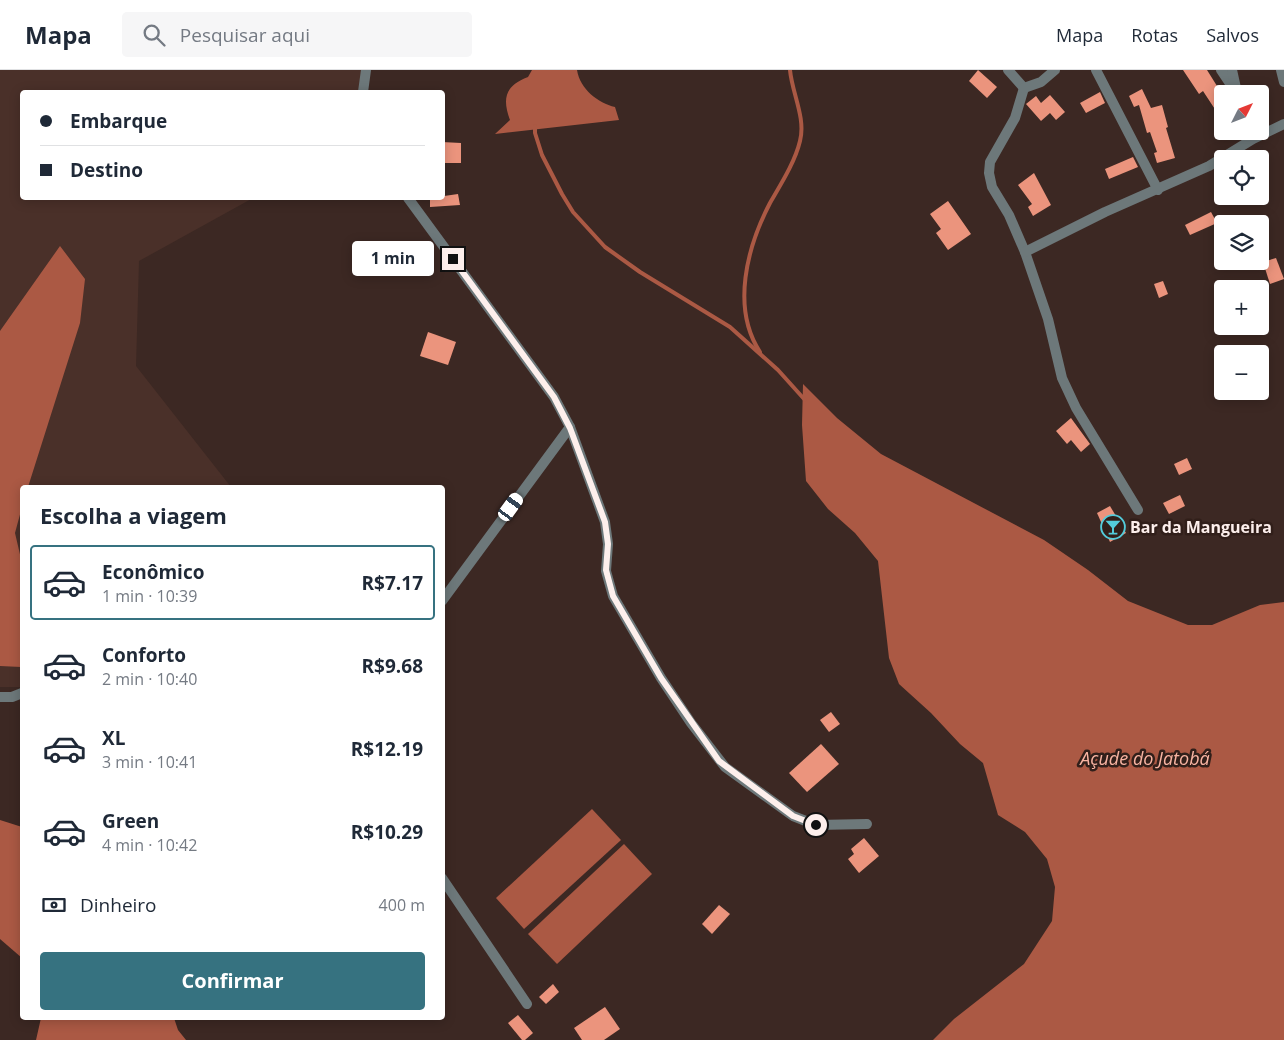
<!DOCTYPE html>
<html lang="pt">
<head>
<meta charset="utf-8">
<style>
	body { margin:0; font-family:"Open Sans",sans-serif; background:#f6f6f7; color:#1f2937; height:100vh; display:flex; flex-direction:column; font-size:19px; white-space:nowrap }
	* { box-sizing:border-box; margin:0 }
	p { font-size:16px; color:#747a83 }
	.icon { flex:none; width:28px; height:28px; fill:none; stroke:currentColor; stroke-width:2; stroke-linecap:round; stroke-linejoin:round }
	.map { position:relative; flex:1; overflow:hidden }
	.drawer { position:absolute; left:20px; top:415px; width:425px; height:535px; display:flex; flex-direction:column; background:#fff; border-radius:5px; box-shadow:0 2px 12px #0003 }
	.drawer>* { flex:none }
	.guide { position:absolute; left:20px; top:20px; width:425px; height:110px; border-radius:5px; box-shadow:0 2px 12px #0003; display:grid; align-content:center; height:110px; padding:0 20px; background:#fff }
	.needle { width:32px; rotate:48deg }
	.tools { position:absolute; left:1214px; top:15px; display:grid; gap:10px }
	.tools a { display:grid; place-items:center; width:55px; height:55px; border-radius:5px; background:#fff; box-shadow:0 2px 12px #0003; font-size:25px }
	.end { position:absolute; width:22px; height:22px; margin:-11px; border:6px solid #fdefec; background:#111; box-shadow:0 0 0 2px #111 }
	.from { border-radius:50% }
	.bubble { position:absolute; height:35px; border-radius:5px; background:#fff; box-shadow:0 2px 12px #0003; font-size:16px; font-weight:700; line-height:35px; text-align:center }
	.car { position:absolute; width:15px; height:30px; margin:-15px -8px; border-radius:6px; box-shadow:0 0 4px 1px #0007; background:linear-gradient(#fff 24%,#345 0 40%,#fff 0 76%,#345 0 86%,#fff 0) }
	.guide b { display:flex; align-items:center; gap:18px; height:48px; font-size:19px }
	.guide b+b { border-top:1px solid #e0e1e3 }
	.guide i { width:12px; height:12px; background:#1f2937 }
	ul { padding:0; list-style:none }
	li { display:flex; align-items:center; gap:15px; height:75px; margin:0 10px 8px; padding:0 10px; border:2px solid transparent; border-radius:5px }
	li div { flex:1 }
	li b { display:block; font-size:19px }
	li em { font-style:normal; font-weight:700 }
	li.selected { border-color:#367280 }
	li>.icon { width:45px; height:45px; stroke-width:1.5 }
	h2 { padding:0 20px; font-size:22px; line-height:60px }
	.pay { display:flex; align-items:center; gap:12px; height:55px; padding:0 20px; font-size:19px }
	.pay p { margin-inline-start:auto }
	.primary-button { display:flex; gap:10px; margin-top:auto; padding:10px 20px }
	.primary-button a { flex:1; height:58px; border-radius:5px; background:#367280; color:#fff; font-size:20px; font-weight:700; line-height:58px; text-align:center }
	header { display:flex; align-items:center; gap:30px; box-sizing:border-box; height:70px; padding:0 25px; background:#fff; border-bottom:1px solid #e0e1e3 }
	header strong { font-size:24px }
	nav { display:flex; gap:28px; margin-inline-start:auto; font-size:18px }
	.search { width:350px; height:45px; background:#f6f6f7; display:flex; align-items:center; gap:12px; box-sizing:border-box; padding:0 18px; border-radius:5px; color:#747a83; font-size:19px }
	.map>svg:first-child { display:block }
	.built { fill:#4a3029 }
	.water { fill:#ab5944 }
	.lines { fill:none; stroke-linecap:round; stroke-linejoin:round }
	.stream { stroke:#ab5944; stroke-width:4 }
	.building { fill:#eb947d }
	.minor { stroke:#6d787a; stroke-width:10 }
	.route { stroke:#fdefec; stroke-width:6 }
	.labels { text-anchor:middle; stroke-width:5; stroke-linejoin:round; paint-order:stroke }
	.poi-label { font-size:16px; font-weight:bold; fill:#fdefec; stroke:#311f1a; text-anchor:start }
	.water-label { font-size:18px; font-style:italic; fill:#f9b4a2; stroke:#311f1a }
</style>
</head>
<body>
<header>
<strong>Mapa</strong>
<div class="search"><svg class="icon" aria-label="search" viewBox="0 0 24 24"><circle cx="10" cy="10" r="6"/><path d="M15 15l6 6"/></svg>Pesquisar aqui</div>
<nav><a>Mapa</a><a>Rotas</a><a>Salvos</a></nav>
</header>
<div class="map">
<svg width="1284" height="970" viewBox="0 0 1284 970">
	<rect width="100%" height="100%" fill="#3c2823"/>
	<path class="built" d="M0,0H363L362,22H22V128H253L139,191L136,296L231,417L22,418V617H0Z"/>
	<g class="water">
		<path d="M532,0H577C580,19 598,33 615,37L619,50L495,64L510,50C502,28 505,16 528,7Z"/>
		<path d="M60,176L85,209L80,253L28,417L22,418V437L15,463L22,493L21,597L0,596V261Z"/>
		<path d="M803,314L837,348L881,384L1044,470L1088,500L1128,531L1188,555H1212L1260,535L1284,532V970H933L954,949L1024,894L1052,851L1055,817L1047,789L1025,762L998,745L983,693L960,674L931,643L899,614L889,588L878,491L855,463L828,439L806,411L802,355Z"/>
		<path d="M592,739L621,770L524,859L496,828Z"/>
		<path d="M0,750L22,757V888L0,869Z"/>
		<path d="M624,774L652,804L557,894L528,864Z"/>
		<path d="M41,948H174L178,960L186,970H36Z"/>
	</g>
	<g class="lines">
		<g class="stream">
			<path d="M535,56V63L542,85L562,124L573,142L605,177L640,202L730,257L778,300L805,330"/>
			<path d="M760,282C731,238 747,177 770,133C781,114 795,92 800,71C806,48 792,23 790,0"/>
		</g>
	</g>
	<g class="building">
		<path d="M978,0L997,17L987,28L969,11Z"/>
		<path d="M1183,0H1207L1222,24V50L1203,21L1199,24Z"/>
		<path d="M1142,19L1151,38L1162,35L1168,57L1166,58L1175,88L1157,93L1154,83L1157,82L1150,62L1147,63L1139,35L1134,37L1129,26Z"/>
		<path d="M1100,22L1105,33L1086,43L1080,33Z"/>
		<path d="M1050,25L1065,42L1056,50L1050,43L1041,51L1026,34L1036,26L1041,33Z"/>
		<path d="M442,72L461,73V93H442Z"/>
		<path d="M1133,87L1138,97L1109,109L1105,99Z"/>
		<path d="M1034,103L1051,135L1033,146L1028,137L1032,134L1018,115Z"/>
		<path d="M458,124L460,135L430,137V128Z"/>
		<path d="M948,131L971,164L948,180L936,163L941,159L930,144Z"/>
		<path d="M1211,142L1217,153L1190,165L1185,155Z"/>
		<path d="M1276,188L1284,209L1270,214L1263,192Z"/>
		<path d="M1163,211L1168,224L1159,228L1154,214Z"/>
		<path d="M428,262L456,272L448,295L420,286Z"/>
		<path d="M1071,348L1090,374L1081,382L1071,370L1067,374L1056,361Z"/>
		<path d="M1187,388L1192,399L1179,405L1174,394Z"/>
		<path d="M1180,425L1185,436L1169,444L1163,433Z"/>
		<path d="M1110,436L1126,463L1110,472L1097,443Z"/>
		<path d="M831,642L840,654L829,662L820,650Z"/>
		<path d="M821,674L839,694L807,722L789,703Z"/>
		<path d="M864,768L879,786L859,803L848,789L854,784L851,779Z"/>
		<path d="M719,835L730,844L712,864L702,854Z"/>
		<path d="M553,914L559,922L546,934L539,927Z"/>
		<path d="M605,937L620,959L604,970H582L574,958Z"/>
		<path d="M518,945L533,963L525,970H522L508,953Z"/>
	</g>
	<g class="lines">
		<g class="minor">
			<path d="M1008,0L1024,18"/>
			<path d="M1096,0L1158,120"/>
			<path d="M1221,0L1237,24"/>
			<path d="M1232,0L1236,18"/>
			<path d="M1281,0L1284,12"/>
			<path d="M1024,18L1015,48L990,92L989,103L992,117L1009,145L1025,182L1048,249L1062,308L1076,338L1138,440"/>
			<path d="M1024,18L1041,12L1055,0"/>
			<path d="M363,22L366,0"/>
			<path d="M408,128L554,327L570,357L605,452L608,474L606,501L613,526L661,608L691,653L725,697L793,746L816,755L867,754"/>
			<path d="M1025,182L1105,142L1209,96L1253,69L1284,54"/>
			<path d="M442,531L570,357"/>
			<path d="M0,627H12L22,623"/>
			<path d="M442,808L527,934"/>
		</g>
	</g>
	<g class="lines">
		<path class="route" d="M453,189L554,327L570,358L605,452L608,474L606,500L613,526L661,608L719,691L793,746L816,755"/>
	</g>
	<defs>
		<g id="bar-ring" transform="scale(1.25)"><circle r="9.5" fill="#311f1a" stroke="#53cbda" stroke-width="1.5"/><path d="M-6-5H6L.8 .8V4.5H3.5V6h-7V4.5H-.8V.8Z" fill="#53cbda"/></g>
	</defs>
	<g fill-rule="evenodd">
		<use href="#bar-ring" x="1113" y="457"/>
	</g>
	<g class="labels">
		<g class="poi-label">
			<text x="1130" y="463">Bar da Mangueira</text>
		</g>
		<g class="water-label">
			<text x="1145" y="695">Açude do Jatobá</text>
		</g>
	</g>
</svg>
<div class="tools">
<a><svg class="needle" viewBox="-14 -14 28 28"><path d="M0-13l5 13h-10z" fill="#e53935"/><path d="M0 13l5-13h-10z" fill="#747a83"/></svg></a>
<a><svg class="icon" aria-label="locate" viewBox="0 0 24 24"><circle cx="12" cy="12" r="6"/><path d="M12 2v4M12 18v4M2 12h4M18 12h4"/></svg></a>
<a><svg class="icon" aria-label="layers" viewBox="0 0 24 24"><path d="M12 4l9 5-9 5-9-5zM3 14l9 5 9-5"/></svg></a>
<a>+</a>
<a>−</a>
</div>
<i class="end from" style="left:816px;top:755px"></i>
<i class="end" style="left:453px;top:189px"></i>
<div class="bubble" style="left:352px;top:171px;width:82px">1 min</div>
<i class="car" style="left:511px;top:437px;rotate:36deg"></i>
<div class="guide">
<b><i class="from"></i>Embarque</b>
<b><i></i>Destino</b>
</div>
<section class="drawer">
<h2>Escolha a viagem</h2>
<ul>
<li class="selected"><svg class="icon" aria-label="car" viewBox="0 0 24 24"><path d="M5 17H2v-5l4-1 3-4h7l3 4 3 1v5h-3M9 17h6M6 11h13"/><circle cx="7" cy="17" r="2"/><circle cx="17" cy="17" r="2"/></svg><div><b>Econômico</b><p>1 min · 10:39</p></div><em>R$7.17</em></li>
<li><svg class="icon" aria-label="car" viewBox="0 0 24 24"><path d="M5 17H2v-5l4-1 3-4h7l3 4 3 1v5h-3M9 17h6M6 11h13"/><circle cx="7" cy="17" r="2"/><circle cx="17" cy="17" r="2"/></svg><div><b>Conforto</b><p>2 min · 10:40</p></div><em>R$9.68</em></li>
<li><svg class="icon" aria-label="car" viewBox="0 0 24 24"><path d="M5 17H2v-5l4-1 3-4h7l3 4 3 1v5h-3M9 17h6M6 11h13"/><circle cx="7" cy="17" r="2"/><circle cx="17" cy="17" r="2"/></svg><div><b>XL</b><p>3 min · 10:41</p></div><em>R$12.19</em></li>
<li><svg class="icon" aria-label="car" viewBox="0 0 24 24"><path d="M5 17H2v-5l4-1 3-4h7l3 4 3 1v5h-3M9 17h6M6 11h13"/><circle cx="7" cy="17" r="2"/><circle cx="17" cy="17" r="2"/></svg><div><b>Green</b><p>4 min · 10:42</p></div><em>R$10.29</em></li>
</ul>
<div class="pay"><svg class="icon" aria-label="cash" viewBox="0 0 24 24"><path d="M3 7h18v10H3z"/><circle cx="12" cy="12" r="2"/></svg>Dinheiro<p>400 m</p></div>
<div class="primary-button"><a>Confirmar</a></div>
</section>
</div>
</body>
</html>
